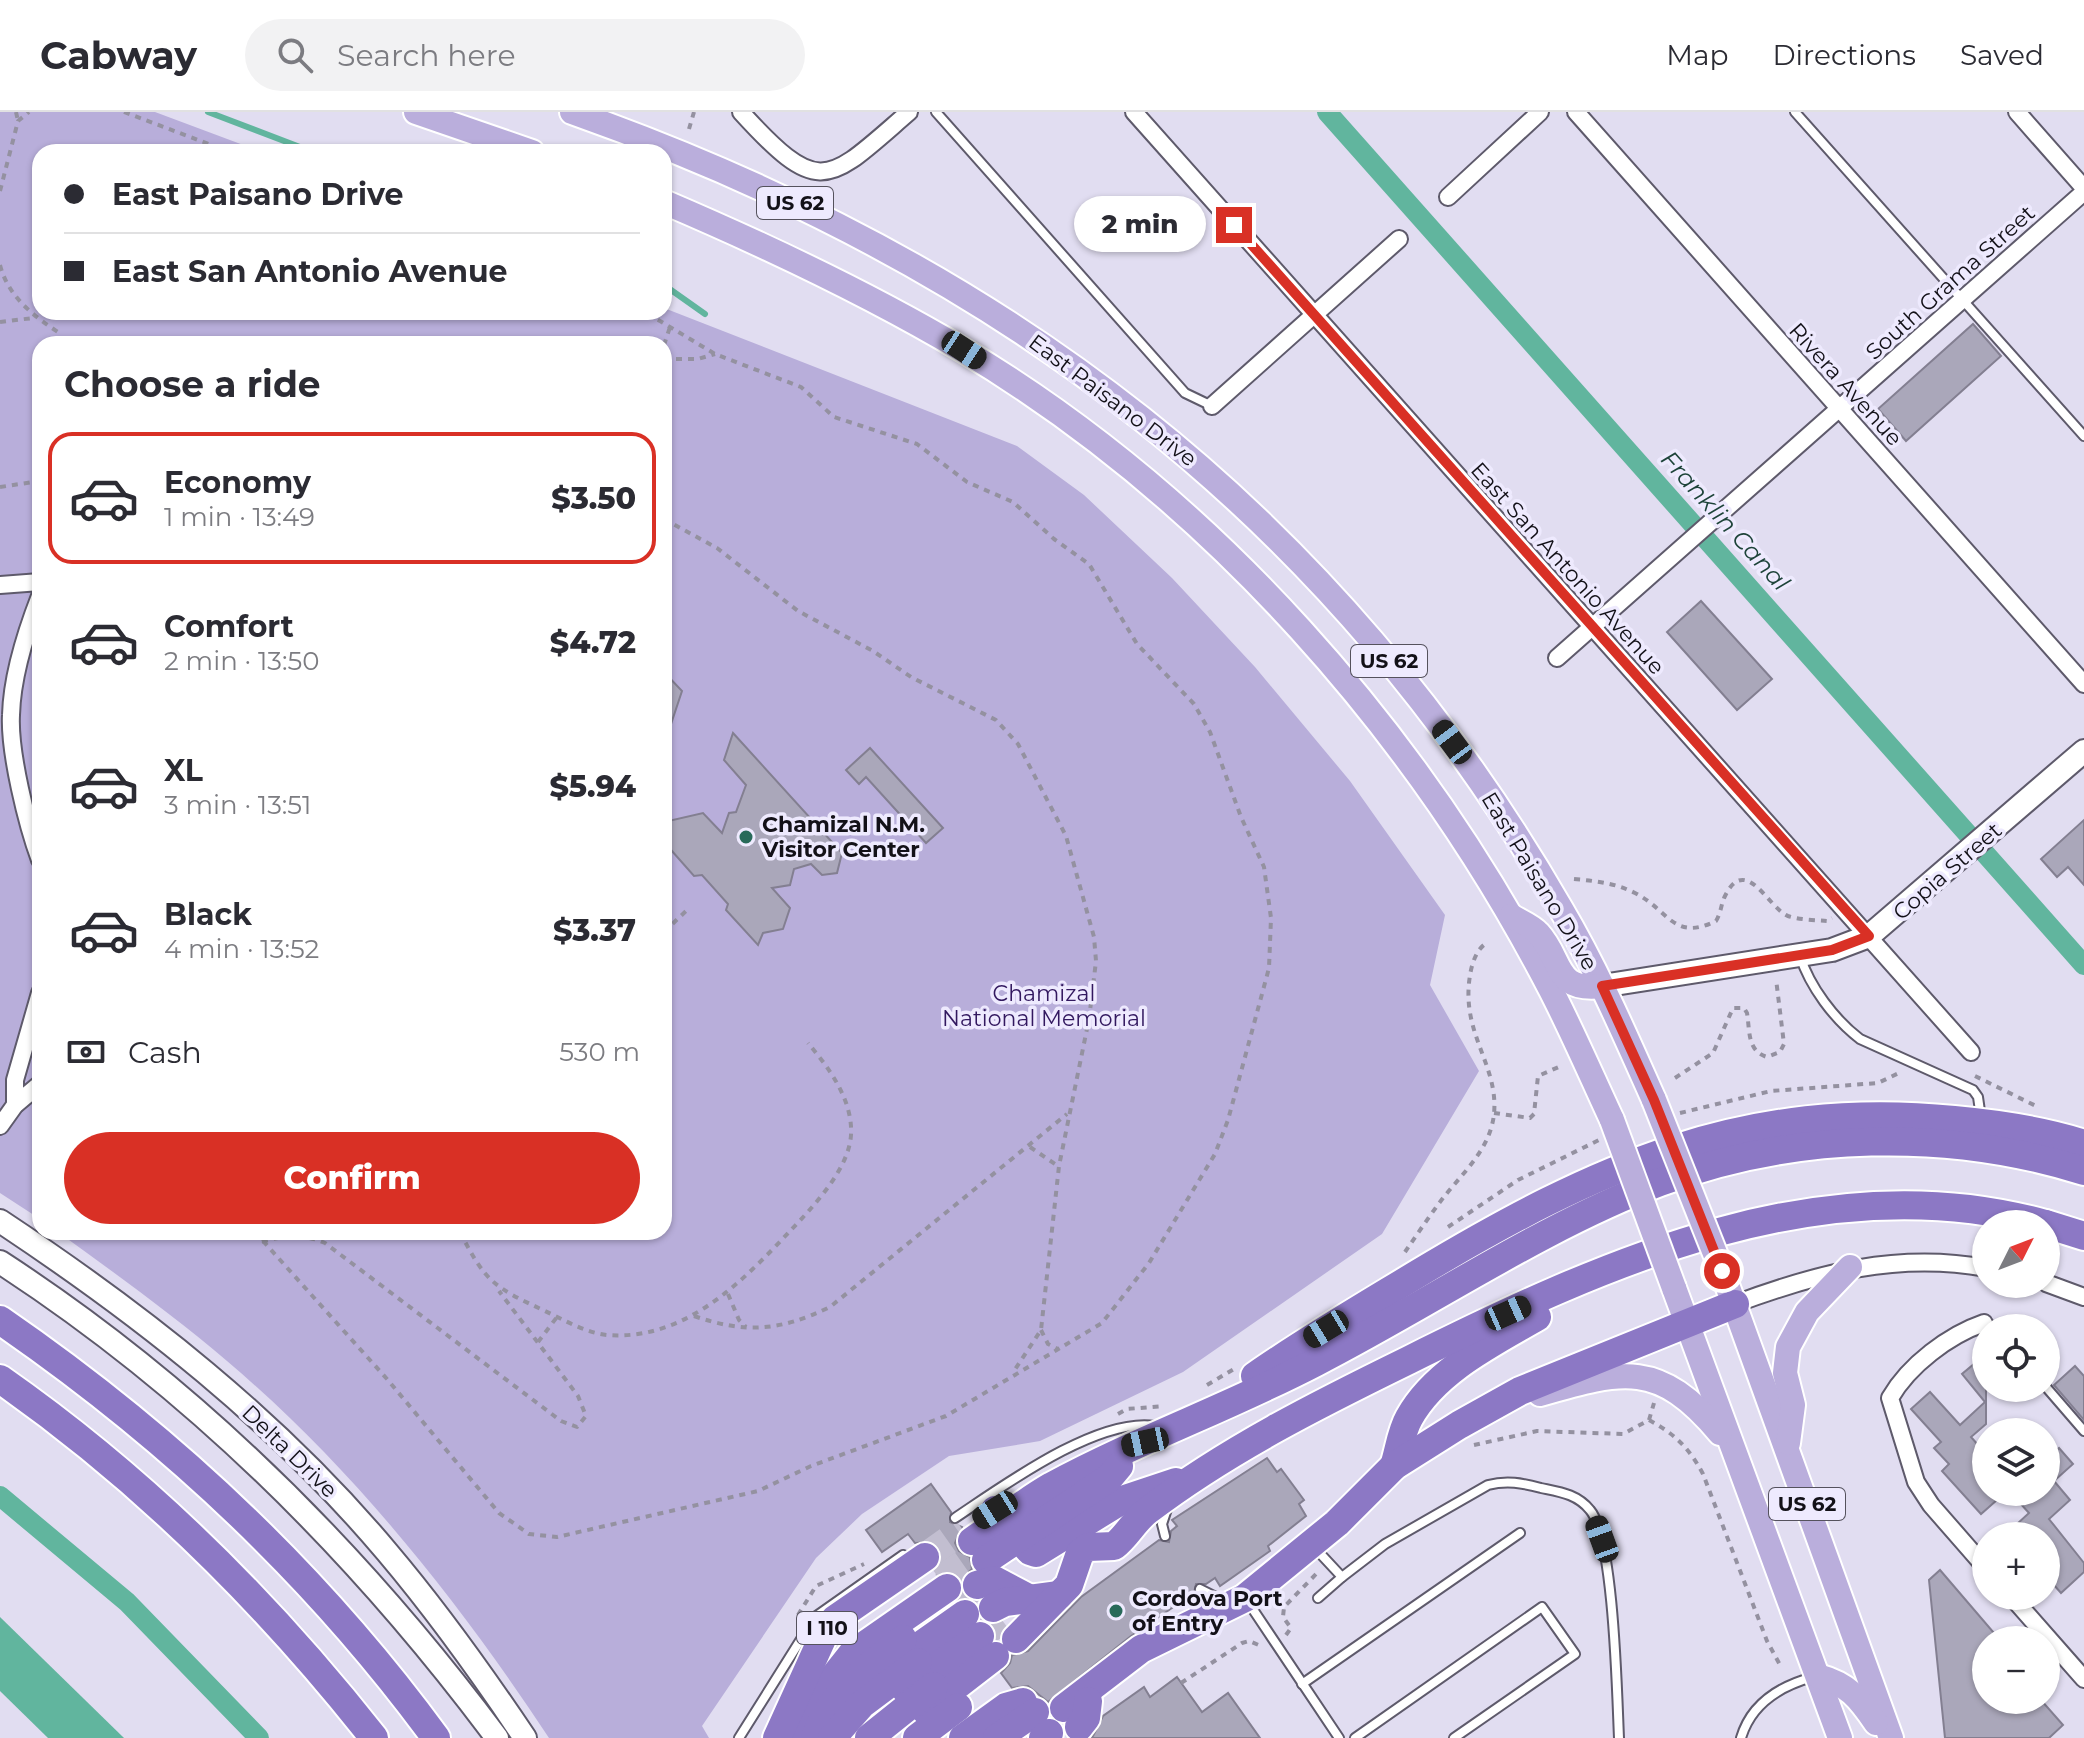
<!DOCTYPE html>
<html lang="en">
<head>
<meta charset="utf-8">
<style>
	body { margin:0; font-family:Montserrat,sans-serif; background:#f2f2f3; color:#2b2b33; height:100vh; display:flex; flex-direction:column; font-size:30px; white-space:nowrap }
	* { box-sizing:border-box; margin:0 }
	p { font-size:26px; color:#7c7c81 }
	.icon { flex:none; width:44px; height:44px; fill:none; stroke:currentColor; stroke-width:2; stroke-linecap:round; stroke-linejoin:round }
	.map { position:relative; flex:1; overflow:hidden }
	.side { position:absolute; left:32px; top:224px; width:640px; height:904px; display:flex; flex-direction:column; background:#fff; border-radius:24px; box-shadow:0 2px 6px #0004 }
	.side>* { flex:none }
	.banner { position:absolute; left:32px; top:32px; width:640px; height:176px; border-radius:24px; box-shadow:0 2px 6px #0004; display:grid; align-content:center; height:176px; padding:0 32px; background:#fff }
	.needle { width:52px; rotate:48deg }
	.buttons { position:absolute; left:1972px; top:1098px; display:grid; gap:16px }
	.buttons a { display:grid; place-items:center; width:88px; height:88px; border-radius:50%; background:#fff; box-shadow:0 2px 6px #0004; font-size:40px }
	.end { position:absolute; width:36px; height:36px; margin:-18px; border:10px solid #d93025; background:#fff; box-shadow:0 0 0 4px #fff }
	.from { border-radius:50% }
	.bubble { position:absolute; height:56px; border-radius:28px; background:#fff; box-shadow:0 2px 6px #0004; font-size:26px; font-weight:800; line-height:56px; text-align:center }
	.car { position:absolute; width:24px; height:48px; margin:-24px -12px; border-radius:10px; box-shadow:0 0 6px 2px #0007; background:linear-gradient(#222 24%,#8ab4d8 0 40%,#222 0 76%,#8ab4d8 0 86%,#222 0) }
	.banner b { display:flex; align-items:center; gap:28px; height:76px; font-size:30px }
	.banner b+b { border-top:2px solid #e1e1e2 }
	.banner i { width:20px; height:20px; background:#2b2b33 }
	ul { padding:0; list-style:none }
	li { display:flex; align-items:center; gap:24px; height:132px; margin:0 16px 12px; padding:0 16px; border:4px solid transparent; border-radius:24px }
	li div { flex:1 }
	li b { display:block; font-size:30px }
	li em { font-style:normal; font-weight:800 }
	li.selected { border-color:#d93025 }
	li>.icon { width:72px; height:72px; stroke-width:1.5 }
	h2 { padding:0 32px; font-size:36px; line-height:96px }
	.pay { display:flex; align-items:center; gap:20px; height:88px; padding:0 32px; font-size:30px }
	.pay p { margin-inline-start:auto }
	.action { display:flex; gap:16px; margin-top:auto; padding:16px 32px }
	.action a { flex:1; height:92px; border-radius:48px; background:#d93025; color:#fff; font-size:32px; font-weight:800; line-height:92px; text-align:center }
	header { display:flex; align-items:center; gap:48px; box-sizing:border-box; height:112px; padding:0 40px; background:#fff; border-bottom:2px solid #e1e1e2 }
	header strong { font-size:38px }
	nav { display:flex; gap:44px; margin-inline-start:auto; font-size:28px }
	.search { width:560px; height:72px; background:#f2f2f3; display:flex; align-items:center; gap:20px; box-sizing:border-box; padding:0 28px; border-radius:44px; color:#7c7c81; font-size:30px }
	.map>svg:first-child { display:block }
	.green { fill:#b8aeda }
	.water { fill:#61b59e }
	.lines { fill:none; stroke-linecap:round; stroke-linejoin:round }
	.stream { stroke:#61b59e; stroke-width:6 }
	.canal { stroke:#61b59e; stroke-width:20 }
	.building { fill:#aaa7ba; stroke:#837f91; stroke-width:2 }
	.motorway-tunnel { stroke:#c2bed0; stroke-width:28; stroke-dasharray:28 14; stroke-linecap:butt }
	.service-casing { stroke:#5e5a6b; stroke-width:12 }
	.minor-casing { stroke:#5e5a6b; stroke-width:20 }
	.secondary-casing { stroke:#5e5a6b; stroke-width:26 }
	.primary-casing { stroke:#fff; stroke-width:28 }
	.motorway-casing { stroke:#fff; stroke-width:32 }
	.path { stroke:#9491a0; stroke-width:4; stroke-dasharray:6 6; stroke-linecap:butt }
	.service { stroke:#fff; stroke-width:8 }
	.minor { stroke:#fff; stroke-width:16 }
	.secondary { stroke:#fff; stroke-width:22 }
	.primary { stroke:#baaedc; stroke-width:24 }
	.motorway { stroke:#8c78c5; stroke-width:28 }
	.primary-bridge-casing { stroke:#fff; stroke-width:28; stroke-linecap:butt }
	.primary-bridge { stroke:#baaedc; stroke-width:24 }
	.route { stroke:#d93025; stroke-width:10 }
	.poi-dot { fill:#286a5a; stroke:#eeeafe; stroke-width:3 }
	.labels { text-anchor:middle; stroke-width:7; stroke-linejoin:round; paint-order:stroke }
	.shield { fill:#eeeafe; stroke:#55525d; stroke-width:2 }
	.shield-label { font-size:20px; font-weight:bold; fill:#131118 }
	.street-label { font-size:22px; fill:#131118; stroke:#eeeafe }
	.poi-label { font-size:22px; font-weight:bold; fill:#131118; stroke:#eeeafe; text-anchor:start }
	.park-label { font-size:22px; fill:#32185f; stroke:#eeeafe }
	.water-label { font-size:24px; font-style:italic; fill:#1e443a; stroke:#eeeafe }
</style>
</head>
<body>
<header>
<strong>Cabway</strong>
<div class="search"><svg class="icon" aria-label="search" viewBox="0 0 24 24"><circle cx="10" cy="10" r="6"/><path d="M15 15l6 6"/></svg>Search here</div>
<nav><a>Map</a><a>Directions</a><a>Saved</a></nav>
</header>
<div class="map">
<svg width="2084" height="1626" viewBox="0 0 2084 1626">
	<rect width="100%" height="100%" fill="#e1ddf1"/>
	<path class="green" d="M0,0H155L262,40H40V200H664V196L1017,334L1084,383L1172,466L1255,555L1350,669L1445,803L1430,873L1479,959L1382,1122L1183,1260L1040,1329L949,1344L862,1402L816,1446L702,1614L709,1626H549C458,1488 353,1356 227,1249C173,1203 116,1162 58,1120H664V232H40V1107L0,1081Z"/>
	<path class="water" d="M0,1505L124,1626H48L0,1579Z"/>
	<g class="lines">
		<g class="stream">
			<path d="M208,0L313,40"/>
			<path d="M664,173L705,202"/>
		</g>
		<g class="canal">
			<path d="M1327,0L2084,853"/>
			<path d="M0,1384L127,1490L259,1626"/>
		</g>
	</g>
	<g class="building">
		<path d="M1973,212L2001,244L1906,329L1878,297Z"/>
		<path d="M1701,489L1772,567L1737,598L1667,520Z"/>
		<path d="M664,560L682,579L667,624H664Z"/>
		<path d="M733,621L842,741L837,761L822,763L811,752L794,757L790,773L772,776L790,796L783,817L763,821L758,833L726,798L728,792L702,763L694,764L664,730V710L703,701L722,721L729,701L736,700L746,673L724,648Z"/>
		<path d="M870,636L943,716L926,731L866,665L859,672L846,658Z"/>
		<path d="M2084,708V773L2068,755L2057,765L2041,747Z"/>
		<path d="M1986,1242V1312L1971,1325L1986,1342V1380H2006L1981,1402L1942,1359L1949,1352L1934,1336L1941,1330L1911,1297L1930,1280L1960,1313L1985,1290L1962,1262Z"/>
		<path d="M2075,1254L2084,1264V1308L2054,1273Z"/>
		<path d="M2059,1336L2073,1352L2054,1369L2070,1388L2049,1407L2084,1451V1460L2061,1481L2046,1464V1424H2004L2029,1401L2010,1380H2046V1348Z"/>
		<path d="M1267,1346L1277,1360L1281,1357L1304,1388L1299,1392L1306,1404L1268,1434L1270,1439L1220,1474L1215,1466L1206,1472H1196L1194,1481L1131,1524L1048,1590L1028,1574L1012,1576L1001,1561L1010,1551L1012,1543L1028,1539L1081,1485L1159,1428L1169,1430L1171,1419L1177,1414L1172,1408Z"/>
		<path d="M931,1372L951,1400L950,1410L962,1415L955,1431L959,1439L970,1445L972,1457L961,1467L954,1460L937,1462L942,1443L933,1430L915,1431L908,1422L882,1440L866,1418Z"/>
		<path d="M1940,1458L2000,1528H1986V1588H2041L2063,1613L2049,1626H1945L1929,1468Z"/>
		<path d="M1177,1565L1202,1600L1228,1581L1260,1626H1092L1103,1604L1144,1575L1150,1585Z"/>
	</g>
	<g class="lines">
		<g class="motorway-tunnel">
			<path d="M925,1445L963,1418"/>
			<path d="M940,1468L980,1440"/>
			<path d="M955,1489L977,1473"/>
			<path d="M980,1524L1002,1508"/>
		</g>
		<g class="service-casing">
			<g id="service">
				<path d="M936,0L1185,281L1212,294"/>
				<path d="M1795,0L2084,324"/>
				<path d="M1800,844C1810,875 1834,907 1860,927L1973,978L1978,985L1981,1006"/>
				<path d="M2046,1275L2084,1319"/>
				<path d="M955,1406C1003,1374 1097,1305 1155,1314"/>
				<path d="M1165,1424L1162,1412L1167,1397"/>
				<path d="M1315,1436L1342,1465L1385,1432L1488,1373C1507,1368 1522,1371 1541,1376C1560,1380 1577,1382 1590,1398C1614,1426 1617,1583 1619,1626"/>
				<path d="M1200,1477L1224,1489"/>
				<path d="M1318,1486L1342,1465"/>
				<path d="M1248,1490L1339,1626"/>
				<path d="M1302,1572L1520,1421"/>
				<path d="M739,1626L815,1505L903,1443"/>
				<path d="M1355,1626L1542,1495L1575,1542L1454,1626"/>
				<path d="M1741,1626C1751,1592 1780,1574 1813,1565"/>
			</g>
		</g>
		<g class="minor-casing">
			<g id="minor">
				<path d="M741,0C821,88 828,70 909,0"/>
				<path d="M1134,0L1971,940"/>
				<path d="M1576,0L2084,572"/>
				<path d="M2017,0L2084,76"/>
				<path d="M1448,85L1540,0"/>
				<path d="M1212,294L1399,127"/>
				<path d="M0,473L40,470"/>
				<path d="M40,484C26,520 12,564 11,603C9,640 27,713 40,748"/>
				<path d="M1557,546L2084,80"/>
				<path d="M15,993V968L40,881"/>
				<path d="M0,1014L15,993L40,972"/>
				<path d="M2046,1171L2084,1185"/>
				<path d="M1735,1192C1818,1161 1897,1140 1986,1156"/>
				<path d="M1984,1211C1949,1223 1909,1253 1890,1286L1916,1370L1931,1393L1986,1456"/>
				<path d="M2011,1484L2084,1567"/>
			</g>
		</g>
		<g class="secondary-casing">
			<g id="secondary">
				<path d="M1602,874L1832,838L1869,824L2084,639"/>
				<path d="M0,1109C142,1203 277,1309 387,1440C437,1499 482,1562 525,1626"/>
				<path d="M0,1150C194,1276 359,1441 497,1626"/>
			</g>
		</g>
		<g class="primary-casing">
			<g id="primary">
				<path d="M416,0L532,40"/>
				<path d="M572,0C1000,151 1332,400 1561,797C1597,858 1625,923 1654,988"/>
				<path d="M664,90C767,134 867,181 963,238C1212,387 1418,621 1551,878C1573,921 1592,965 1612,1008"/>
				<path d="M1511,804C1519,809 1532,814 1538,821C1563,848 1553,880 1602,874"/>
				<path d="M1722,1159L1891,1626"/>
				<path d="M1674,1176L1840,1626"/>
				<path d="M1540,1282C1623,1258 1659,1248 1720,1321"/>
				<path d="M1788,1331L1793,1293L1785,1261L1788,1235L1807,1200L1850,1155"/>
				<path d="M1818,1564C1848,1572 1859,1586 1876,1611"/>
			</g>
		</g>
		<g class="motorway-casing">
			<g id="motorway">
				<path d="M2046,1112L2084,1124"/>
				<path d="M0,1208C167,1323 316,1462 436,1626"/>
				<path d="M1255,1264C1308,1227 1363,1195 1419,1161C1594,1056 1744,987 1954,1008C1997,1012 2042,1018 2084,1032"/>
				<path d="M0,1267C143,1367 266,1489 374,1626"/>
				<path d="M1394,1354C1399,1339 1401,1320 1409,1306C1435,1259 1492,1231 1537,1205"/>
				<path d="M995,1398L1030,1439L1036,1441L1122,1388L1176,1370"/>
				<path d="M972,1429C998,1411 1024,1390 1052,1374C1137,1328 1230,1295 1316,1250C1429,1192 1541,1115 1660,1070C1793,1020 1948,1016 2084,1059"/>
				<path d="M986,1448L1109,1366L1119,1354"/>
				<path d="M977,1473L994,1468L1030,1487"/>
				<path d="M993,1496L1005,1490L1059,1483"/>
				<path d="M1016,1527L1069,1473L1080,1441L1088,1435L1114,1434C1127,1424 1134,1409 1147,1399C1227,1338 1319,1292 1409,1248C1604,1151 1824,1050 2045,1112"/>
				<path d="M894,1552L965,1502"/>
				<path d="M905,1577L980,1524"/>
				<path d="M1064,1596L1141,1537L1245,1486L1337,1411L1394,1354L1459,1313L1520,1279L1735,1192"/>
				<path d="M925,1598L995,1544"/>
				<path d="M795,1614L852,1542L947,1476"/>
				<path d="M1079,1615L1086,1606L1088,1589"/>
				<path d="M777,1626L827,1516L835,1507L925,1445"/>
				<path d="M815,1626C829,1582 868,1554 903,1527"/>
				<path d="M832,1626L862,1592L918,1550"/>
				<path d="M869,1626L934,1574"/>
				<path d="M917,1626L958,1595"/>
				<path d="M963,1626L1006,1595L1023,1590"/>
				<path d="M997,1626L1035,1600"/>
				<path d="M1043,1626L1049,1621"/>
			</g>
		</g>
		<g class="path">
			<path d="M16,0L18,9"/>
			<path d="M124,0L230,40"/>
			<path d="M689,17L694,0"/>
			<path d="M0,79L18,9L29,0"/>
			<path d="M0,153C8,184 32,203 58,220"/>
			<path d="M0,210L33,206"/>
			<path d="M664,233L671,212"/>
			<path d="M664,247H698L715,242"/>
			<path d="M664,357V358"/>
			<path d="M0,375L40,369"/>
			<path d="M664,407L717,436L798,499L873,539L911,565L996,608L1018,632L1066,724L1094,825L1096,849L1089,907L1059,1054L1041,1218L1014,1259"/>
			<path d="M1574,767C1596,769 1615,771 1635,781C1669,798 1673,830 1716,809C1721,801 1721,792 1725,784C1746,741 1769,797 1788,804C1800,808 1815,808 1827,809L1832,806"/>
			<path d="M664,820L686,799"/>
			<path d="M1975,964L2036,994"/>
			<path d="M1675,966L1713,941L1733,896H1744L1747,901C1750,919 1747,939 1767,945L1780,940L1784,932L1776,867"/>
			<path d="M1494,1001L1530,1006L1534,1002L1538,964L1561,954"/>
			<path d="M1680,1001L1771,979L1878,971L1901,960"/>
			<path d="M1030,1035L1058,1054"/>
			<path d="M1448,1115L1518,1068L1599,1028"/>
			<path d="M255,1120L387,1267L499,1401L529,1422L557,1425L758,1379L811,1354L946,1304L1102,1211L1149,1151L1215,1042L1228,1008L1269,856L1271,806L1264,755L1241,705L1210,620L1194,592L1137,532L1089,452L1054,427L1013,390L967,370L917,332L834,305L801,275L715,242L645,200"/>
			<path d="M460,1120C486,1171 494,1175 545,1199C564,1208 586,1221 607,1223C685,1229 742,1170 790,1119C813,1095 849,1057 851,1023C853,988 829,956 808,931"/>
			<path d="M262,1130C283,1123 305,1122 325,1131L561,1309L577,1315L586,1304L578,1284L499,1179"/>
			<path d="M1405,1140C1416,1124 1428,1106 1440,1090C1461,1062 1490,1039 1494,1002C1499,951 1458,920 1471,858C1473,849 1477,838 1485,832"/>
			<path d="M728,1182L739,1208L746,1215"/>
			<path d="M694,1204C746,1222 780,1219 830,1195L1067,1002"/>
			<path d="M1041,1218L1048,1232L1058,1237"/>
			<path d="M538,1230L557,1205"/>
			<path d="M1207,1273L1234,1257"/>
			<path d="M1118,1302L1127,1297L1164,1294"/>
			<path d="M1649,1308L1654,1291"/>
			<path d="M1474,1333L1537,1319L1623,1322L1649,1308C1675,1322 1689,1336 1703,1362L1767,1529L1780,1553"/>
			<path d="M798,1503L816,1474L864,1452"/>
			<path d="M1286,1523L1291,1516L1283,1505L1284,1495L1320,1458"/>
			<path d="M1181,1571L1242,1531L1249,1529L1261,1534"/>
		</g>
		<use href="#service" class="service"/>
		<use href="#minor" class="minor"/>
		<use href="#secondary" class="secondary"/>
		<use href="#primary" class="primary"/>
		<use href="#motorway" class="motorway"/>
		<g class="primary-bridge-casing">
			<g id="primary-bridge">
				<path d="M1654,988L1722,1159"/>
				<path d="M1612,1008L1674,1176"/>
			</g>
		</g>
		<use href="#primary-bridge" class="primary-bridge"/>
	</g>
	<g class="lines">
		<path class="route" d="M1234,113L1869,824L1832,838L1602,874L1654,988L1722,1159"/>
	</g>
	<g class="poi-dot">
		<circle cx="746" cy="725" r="8"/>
		<circle cx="1116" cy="1499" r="8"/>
	</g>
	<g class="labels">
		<g class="shield">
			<rect x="757" y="75" width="76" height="32" rx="6"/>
			<rect x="1351" y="533" width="76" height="32" rx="6"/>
			<rect x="1769" y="1376" width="76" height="32" rx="6"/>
			<rect x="797" y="1500" width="60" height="32" rx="6"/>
		</g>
		<g class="shield-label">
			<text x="795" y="98">US 62</text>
			<text x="1389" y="556">US 62</text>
			<text x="1807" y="1399">US 62</text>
			<text x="827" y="1523">I 110</text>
		</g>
		<g class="street-label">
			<text transform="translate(1950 170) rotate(-42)" y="8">South Grama Street</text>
			<text transform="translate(1846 272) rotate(48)" y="8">Rivera Avenue</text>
			<text transform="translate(1113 288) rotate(37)" y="8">East Paisano Drive</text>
			<text transform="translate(1568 456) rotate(48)" y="8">East San Antonio Avenue</text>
			<text transform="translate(1947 759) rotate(-41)" y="8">Copia Street</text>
			<text transform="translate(1540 769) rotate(59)" y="8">East Paisano Drive</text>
			<text transform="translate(290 1339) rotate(44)" y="8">Delta Drive</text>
		</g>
		<g class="poi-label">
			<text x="762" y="720">Chamizal N.M.<tspan x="762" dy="25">Visitor Center</tspan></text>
			<text x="1132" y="1494">Cordova Port<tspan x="1132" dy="25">of Entry</tspan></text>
		</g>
		<g class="park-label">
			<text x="1044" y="889">Chamizal<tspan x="1044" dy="25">National Memorial</tspan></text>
		</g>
		<g class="water-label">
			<text transform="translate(1725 409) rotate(48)" y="8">Franklin Canal</text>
		</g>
	</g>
</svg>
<div class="buttons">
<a><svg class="needle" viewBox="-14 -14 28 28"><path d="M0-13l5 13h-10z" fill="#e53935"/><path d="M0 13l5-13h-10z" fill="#7c7c81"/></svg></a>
<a><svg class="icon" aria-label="locate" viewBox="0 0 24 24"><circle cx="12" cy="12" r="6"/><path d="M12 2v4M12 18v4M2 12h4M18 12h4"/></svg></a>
<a><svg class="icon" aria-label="layers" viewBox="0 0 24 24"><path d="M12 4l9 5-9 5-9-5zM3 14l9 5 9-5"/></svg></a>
<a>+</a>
<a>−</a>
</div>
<i class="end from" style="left:1722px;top:1159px"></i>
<i class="end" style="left:1234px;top:113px"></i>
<div class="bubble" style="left:1074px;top:84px;width:132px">2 min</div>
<i class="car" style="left:964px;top:238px;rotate:123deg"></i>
<i class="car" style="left:1452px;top:630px;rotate:323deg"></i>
<i class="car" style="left:1508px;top:1201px;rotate:66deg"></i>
<i class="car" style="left:1326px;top:1217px;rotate:239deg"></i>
<i class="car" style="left:1145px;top:1330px;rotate:258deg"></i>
<i class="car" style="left:995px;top:1398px;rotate:238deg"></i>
<i class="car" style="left:1602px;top:1427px;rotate:340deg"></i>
<div class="banner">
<b><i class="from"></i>East Paisano Drive</b>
<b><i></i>East San Antonio Avenue</b>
</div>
<section class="side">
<h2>Choose a ride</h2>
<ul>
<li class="selected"><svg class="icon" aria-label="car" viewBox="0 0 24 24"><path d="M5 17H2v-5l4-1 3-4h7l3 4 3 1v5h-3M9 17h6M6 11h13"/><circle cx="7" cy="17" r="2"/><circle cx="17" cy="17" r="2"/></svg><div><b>Economy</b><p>1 min · 13:49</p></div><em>$3.50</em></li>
<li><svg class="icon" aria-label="car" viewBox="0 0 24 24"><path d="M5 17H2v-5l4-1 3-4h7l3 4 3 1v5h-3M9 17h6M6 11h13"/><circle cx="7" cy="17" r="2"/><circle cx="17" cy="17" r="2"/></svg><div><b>Comfort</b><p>2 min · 13:50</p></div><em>$4.72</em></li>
<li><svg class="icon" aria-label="car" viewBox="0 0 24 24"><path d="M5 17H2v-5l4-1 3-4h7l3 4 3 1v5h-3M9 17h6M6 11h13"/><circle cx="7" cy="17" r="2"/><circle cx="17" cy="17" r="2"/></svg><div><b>XL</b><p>3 min · 13:51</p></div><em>$5.94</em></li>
<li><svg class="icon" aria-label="car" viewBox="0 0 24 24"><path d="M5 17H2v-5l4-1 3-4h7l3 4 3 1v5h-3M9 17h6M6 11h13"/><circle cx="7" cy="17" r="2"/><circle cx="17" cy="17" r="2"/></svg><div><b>Black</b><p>4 min · 13:52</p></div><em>$3.37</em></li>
</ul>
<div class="pay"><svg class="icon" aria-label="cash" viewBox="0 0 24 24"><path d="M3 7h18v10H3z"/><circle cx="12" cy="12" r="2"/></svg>Cash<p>530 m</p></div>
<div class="action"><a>Confirm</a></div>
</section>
</div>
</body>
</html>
